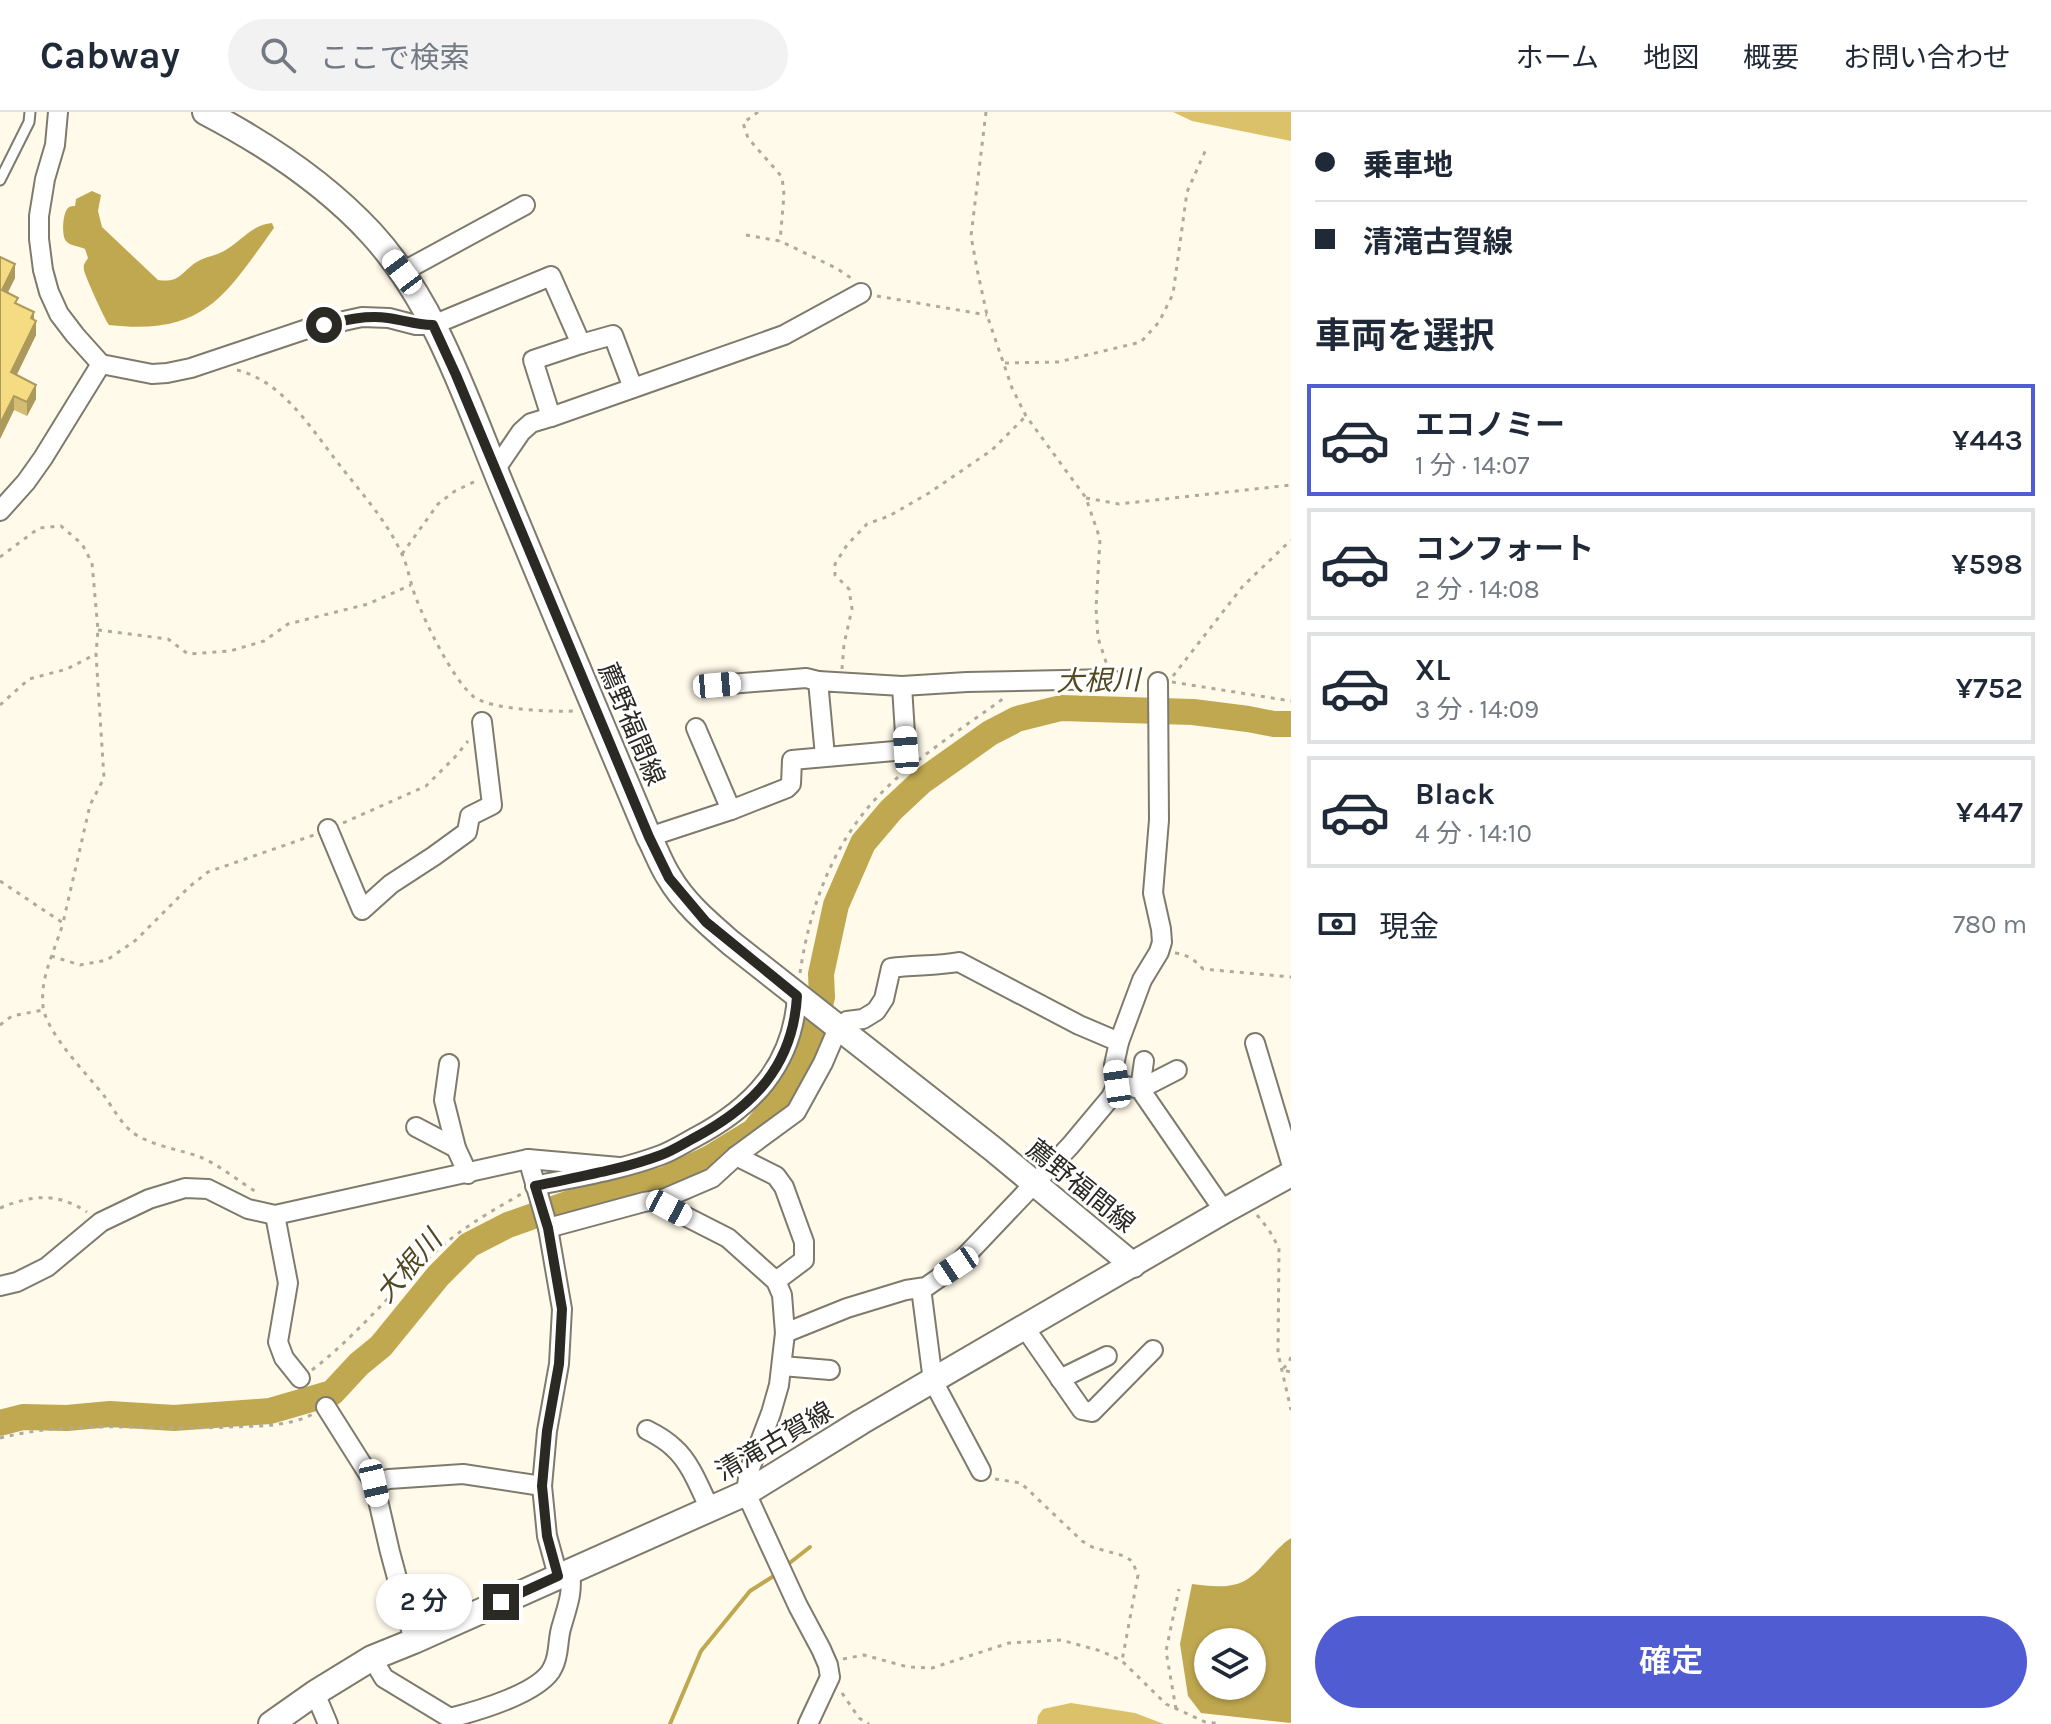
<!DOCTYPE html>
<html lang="ja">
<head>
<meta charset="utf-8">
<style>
	body { margin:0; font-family:Karla,"Noto Sans JP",sans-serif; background:#f2f2f3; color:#1f2937; height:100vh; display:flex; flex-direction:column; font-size:30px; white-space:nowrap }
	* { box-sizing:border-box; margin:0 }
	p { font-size:26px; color:#747a83 }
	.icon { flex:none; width:44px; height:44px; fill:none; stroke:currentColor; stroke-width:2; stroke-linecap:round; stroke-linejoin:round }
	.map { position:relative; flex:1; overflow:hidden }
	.side { display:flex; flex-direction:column; background:#fff; width:760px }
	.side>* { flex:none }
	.banner { display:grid; align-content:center; height:176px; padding:0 24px; background:#fff }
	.fabs { position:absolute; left:1194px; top:1516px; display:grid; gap:16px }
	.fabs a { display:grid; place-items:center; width:72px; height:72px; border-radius:50%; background:#fff; box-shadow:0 2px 6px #0004; font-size:40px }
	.end { position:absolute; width:36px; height:36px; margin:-18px; border:10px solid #2a2923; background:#fff; box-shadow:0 0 0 4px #fff }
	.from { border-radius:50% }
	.bubble { position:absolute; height:56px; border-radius:28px; background:#fff; box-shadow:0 2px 6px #0004; font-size:26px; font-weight:600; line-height:56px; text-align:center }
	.car { position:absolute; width:24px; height:48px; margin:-24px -12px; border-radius:10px; box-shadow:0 0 6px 2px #0007; background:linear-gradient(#fff 24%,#345 0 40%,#fff 0 76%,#345 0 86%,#fff 0) }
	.banner b { display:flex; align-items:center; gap:28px; height:76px; font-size:30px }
	.banner b+b { border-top:2px solid #e0e1e3 }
	.banner i { width:20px; height:20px; background:#1f2937 }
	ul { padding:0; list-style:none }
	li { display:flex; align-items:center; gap:24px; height:112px; margin:0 16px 12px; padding:0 8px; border:4px solid #e0e1e3; border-radius:0px }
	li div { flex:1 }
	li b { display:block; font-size:30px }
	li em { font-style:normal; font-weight:600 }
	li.current { border-color:#505cd2 }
	li>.icon { width:72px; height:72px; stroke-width:1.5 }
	h2 { padding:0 24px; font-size:36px; line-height:96px }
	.pay { display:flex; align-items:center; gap:20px; height:88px; padding:0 24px; font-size:30px }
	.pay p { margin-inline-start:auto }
	.primary-button { display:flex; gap:16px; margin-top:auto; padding:16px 24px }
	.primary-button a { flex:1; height:92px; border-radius:48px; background:#505cd2; color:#fff; font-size:32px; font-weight:600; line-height:92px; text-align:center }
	header { display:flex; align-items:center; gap:48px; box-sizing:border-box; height:112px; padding:0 40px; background:#fff; border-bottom:2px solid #e0e1e3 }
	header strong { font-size:38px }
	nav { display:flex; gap:44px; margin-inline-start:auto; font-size:28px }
	.search { width:560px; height:72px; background:#f2f2f3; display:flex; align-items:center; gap:20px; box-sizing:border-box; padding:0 28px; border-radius:44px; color:#747a83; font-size:30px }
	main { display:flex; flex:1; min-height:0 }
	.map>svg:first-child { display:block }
	.forest { fill:#dbc26a }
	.water { fill:#c0a850; fill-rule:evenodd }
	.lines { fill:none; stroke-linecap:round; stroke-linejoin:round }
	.stream { stroke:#c0a850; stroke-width:4 }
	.river { stroke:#c0a850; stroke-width:26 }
	.service-casing { stroke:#7e7a6c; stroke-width:13 }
	.minor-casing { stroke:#7e7a6c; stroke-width:22 }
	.secondary-casing { stroke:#7e7a6c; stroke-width:28 }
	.path { stroke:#aeaa9e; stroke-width:3; stroke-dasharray:4 6; stroke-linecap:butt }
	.service { stroke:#fff; stroke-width:9 }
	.minor { stroke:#fff; stroke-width:18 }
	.secondary { stroke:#fff; stroke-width:24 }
	.wall { fill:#d3bd71 }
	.shaded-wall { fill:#ac9a5c }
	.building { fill:#f5dc83; stroke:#ac9a5c; stroke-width:2 }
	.route { stroke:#2a2923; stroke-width:10 }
	.labels { text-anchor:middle; stroke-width:6; stroke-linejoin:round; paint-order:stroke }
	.street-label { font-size:26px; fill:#2a2923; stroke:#fff }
	.water-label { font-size:28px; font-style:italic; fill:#524822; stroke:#fff }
</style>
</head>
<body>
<header>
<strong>Cabway</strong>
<div class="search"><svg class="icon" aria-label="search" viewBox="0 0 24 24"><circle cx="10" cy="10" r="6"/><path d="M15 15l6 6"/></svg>ここで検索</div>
<nav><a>ホーム</a><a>地図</a><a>概要</a><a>お問い合わせ</a></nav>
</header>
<main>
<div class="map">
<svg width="1291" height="1612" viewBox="0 0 1291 1612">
	<rect width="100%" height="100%" fill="#fffaea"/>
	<g class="forest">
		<path d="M1173,0H1291V29L1192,9Z"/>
		<path d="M1071,1591L1135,1601L1164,1612H1037L1038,1604L1043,1597Z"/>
	</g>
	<g class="water">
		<path d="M92,79L101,83L98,99L102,115L158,168C179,171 180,162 195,151C204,145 215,144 224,139C240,130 253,112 272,111L274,116C225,184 204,224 109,213C105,208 85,164 84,158C83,152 85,151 88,146L85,137C79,134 70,134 66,129C61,123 63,100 68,96C70,94 73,94 75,94L76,87Z"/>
		<path d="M1291,1426V1611L1201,1601L1188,1584L1180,1532L1192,1472C1210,1474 1233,1478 1249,1466C1265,1455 1274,1437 1291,1426ZM1252,1530V1574H1208V1530Z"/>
	</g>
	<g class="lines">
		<g class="stream">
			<path d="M787,1453L810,1435"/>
			<path d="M670,1612L701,1539L750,1479L777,1462"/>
		</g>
		<path class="river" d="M0,1311L23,1305L67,1306L110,1302L174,1306L270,1299L332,1281L359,1252L381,1234L438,1164L469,1133L508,1113L573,1090L666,1067L710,1046L754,1019L797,966L811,929L822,885L821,862L836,793L863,731L891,698L921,670L990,621L1017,607L1061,596L1193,600L1248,607L1274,612H1291"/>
		<g class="service-casing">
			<path id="service" d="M0,68L29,10L30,0"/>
		</g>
		<g class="minor-casing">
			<g id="minor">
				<path d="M58,0L55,33L45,67L39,104V127L43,158L49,180L59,202L75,223L101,252L152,262L167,261L191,256L307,217L362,205L389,206L416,213H433L551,164L581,232L613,223L633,276"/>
				<path d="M402,160L525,93"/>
				<path d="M551,305L533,248L581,232"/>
				<path d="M495,358L521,320L531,311L551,305L784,223L861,181"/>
				<path d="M0,399L26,370L43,346L101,252"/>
				<path d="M717,573L806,566L818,569"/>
				<path d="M696,616L731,698"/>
				<path d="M825,644L818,569L902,574L967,570L1111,567"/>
				<path d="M328,717L362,798L391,772L434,744L467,720L470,704L492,693L482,610"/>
				<path d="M649,725L731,698L787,676L791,672L792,648L906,638L902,574"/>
				<path d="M1255,931L1291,1051"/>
				<path d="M449,952L444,988L456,1036L468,1062"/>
				<path d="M1117,972L1140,977L1224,1099"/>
				<path d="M1140,977L1177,958"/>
				<path d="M1140,977L1144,949"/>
				<path d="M416,1015L456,1036"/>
				<path d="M736,1044L776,1064L784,1075L804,1130V1148L776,1169"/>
				<path d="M528,1047L548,1116L562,1197L559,1252L547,1319L542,1374L547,1424L558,1464"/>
				<path d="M535,1074C576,1065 621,1058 661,1043C672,1039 683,1032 694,1026C752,996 793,953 797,884"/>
				<path d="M663,1087L669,1096L728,1126L776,1169L782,1183L785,1221L779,1273L771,1301L749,1359L746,1381L798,1494L821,1537L828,1553L830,1565L808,1612"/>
				<path d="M275,1103L288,1171L278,1230L284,1246L300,1266"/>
				<path d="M548,1116L644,1090L663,1087L712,1066L736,1044L796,1000L823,951L838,916L847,909L863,907L876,899L884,887L891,856C914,853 936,854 959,850L1079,913L1119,930"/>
				<path d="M0,1174L17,1170L47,1155L101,1110L149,1087L185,1076L208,1077L248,1097L275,1103L528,1047L619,1055"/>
				<path d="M921,1176L933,1269L981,1359"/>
				<path d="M1025,1216L1082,1298L1092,1300L1153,1238"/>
				<path d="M785,1221L847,1196L906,1178L926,1175L956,1154L1070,1034L1111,985L1117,972L1114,953L1119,930L1142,868L1159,840L1162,830L1161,817L1153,781L1159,708L1158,570"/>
				<path d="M782,1254L830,1258"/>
				<path d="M1060,1267L1107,1244"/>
				<path d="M326,1295L374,1371L390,1440L414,1529"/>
				<path d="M647,1318C657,1323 666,1328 674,1336C691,1351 700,1377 710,1397"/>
				<path d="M374,1371L389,1367L463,1362L542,1374"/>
				<path d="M372,1546L384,1566L450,1606L452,1612"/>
				<path d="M315,1581L328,1612"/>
				<path d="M450,1606C477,1599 542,1581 553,1555C560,1542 557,1527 562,1513C568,1492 573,1481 570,1459"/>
			</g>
		</g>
		<g class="secondary-casing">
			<g id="secondary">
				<path d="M205,0C266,32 324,70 371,121C438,194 468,294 506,384C553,498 601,611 649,725C656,738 661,753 669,765C684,791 708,811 731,831L993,1037L1133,1153"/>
				<path d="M271,1612L315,1581L372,1546L414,1529L746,1381L861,1310L1224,1099L1291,1062"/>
			</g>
		</g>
		<g class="path">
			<path d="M758,0L743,11L748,26L782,65L784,83L780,129"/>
			<path d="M986,0L971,124L977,157L987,203L1012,276L1026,304L1086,386L1100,427L1096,496L1098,526L1107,553"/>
			<path d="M746,123L780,129L836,156L854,168"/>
			<path d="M877,184L987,203"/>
			<path d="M1005,251L1058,250L1141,230L1159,210L1173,182L1187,80L1207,35"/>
			<path d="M237,258C285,270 313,320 342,356C363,383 385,407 401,440C408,454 410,471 416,486C426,512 453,568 474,585C492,598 552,600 575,599"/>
			<path d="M1086,386L1119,392L1291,373"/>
			<path d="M402,442L438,392L455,379L478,368"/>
			<path d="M0,445L39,416L61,414L82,432L92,451L98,518L96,542L104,666L90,693L63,811"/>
			<path d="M98,518L168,527L188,542L230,539L264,529L288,512L368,492L411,473"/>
			<path d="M842,557L844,532L852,497L849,477L835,463V452L847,433L867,412L889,404L929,381L992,338L1026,304"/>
			<path d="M1173,564L1243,474L1291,428"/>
			<path d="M1128,568L1144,569"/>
			<path d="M1172,570L1291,589"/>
			<path d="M0,593L29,567L67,557L96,542"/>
			<path d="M343,711L426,674L455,645L468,629"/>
			<path d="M0,769L63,811C55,839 40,864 43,894C46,921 88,963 105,985C113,996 121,1011 131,1019C147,1033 182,1038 200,1045C218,1052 241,1071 258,1081"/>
			<path d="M1175,841C1188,843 1194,847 1203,857L1291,865"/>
			<path d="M51,844L80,853L107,848L136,828L189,775L208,760L314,723"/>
			<path d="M800,861C808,805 827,748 862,703C897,657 958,620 1004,586"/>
			<path d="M0,913L12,904L43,898"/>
			<path d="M0,1096C32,1083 57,1080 87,1100"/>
			<path d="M1257,1103L1269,1118L1279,1136L1278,1241L1291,1298"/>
			<path d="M1291,1245L1289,1250L1282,1258L1291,1260"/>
			<path d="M312,1258C359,1222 396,1174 441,1135C465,1114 495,1097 523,1081"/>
			<path d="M0,1326C74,1307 153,1319 228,1315C257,1314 288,1315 313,1302"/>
			<path d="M995,1367L1021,1371L1082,1429L1092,1435L1124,1444L1132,1449L1138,1463L1122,1549"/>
			<path d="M843,1547L864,1543L908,1555L932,1556L1009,1531L1061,1528L1101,1539L1122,1549L1166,1592L1205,1610L1221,1612"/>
			<path d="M842,1581L859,1606L869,1612"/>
			<path d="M1176,1597L1166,1539L1179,1477"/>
		</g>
		<use href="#service" class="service"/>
		<use href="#minor" class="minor"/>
		<use href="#secondary" class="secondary"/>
	</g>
	<path class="wall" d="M0,145L15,166L8,180L18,193L34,207L36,223L16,263L36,287L27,304L14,298L0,327Z"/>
	<g class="shaded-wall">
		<path d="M15,152V166L2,192V178Z"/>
		<path d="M34,200V213L36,209V223L11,275V260Z"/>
		<path d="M36,273V287L27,304V290Z"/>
		<path d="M14,284V298L0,327V312Z"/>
	</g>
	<path class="building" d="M0,145L15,152L2,178L18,186L15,191L34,200L31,206L36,209L11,260L36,273L27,290L14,284L0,312Z"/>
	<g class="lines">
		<path class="route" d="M324,213C345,208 366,203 388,206C404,208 415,213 433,213L456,263L649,725L669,766L706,810L797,884C793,954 753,995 694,1026C683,1032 672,1039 661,1043C621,1058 576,1065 535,1074L548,1116L562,1197L559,1252L547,1319L542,1374L547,1424L558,1464L501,1490"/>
	</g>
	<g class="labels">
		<g class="street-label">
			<text transform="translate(632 612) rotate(67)" y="9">薦野福間線</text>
			<text transform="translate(1081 1074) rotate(39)" y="9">薦野福間線</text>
			<text transform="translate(774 1329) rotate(-30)" y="9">清滝古賀線</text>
		</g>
		<g class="water-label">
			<text transform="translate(1098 568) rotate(-1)" y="10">大根川</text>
			<text transform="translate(408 1154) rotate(-49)" y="10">大根川</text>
		</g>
	</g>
</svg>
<div class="fabs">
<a><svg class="icon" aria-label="layers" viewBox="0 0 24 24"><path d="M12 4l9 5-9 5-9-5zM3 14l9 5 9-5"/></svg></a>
</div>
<i class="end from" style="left:324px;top:213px"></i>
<i class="end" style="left:501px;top:1490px"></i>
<div class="bubble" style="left:376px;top:1462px;width:96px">2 分</div>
<i class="car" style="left:402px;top:160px;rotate:323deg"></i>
<i class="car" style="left:717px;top:573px;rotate:85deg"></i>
<i class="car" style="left:906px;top:638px;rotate:356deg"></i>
<i class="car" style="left:1117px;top:972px;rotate:352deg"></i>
<i class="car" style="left:669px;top:1096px;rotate:118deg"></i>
<i class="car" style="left:956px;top:1154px;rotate:236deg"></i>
<i class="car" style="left:374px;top:1371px;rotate:167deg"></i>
</div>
<section class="side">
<div class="banner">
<b><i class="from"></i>乗車地</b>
<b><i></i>清滝古賀線</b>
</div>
<h2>車両を選択</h2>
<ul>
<li class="current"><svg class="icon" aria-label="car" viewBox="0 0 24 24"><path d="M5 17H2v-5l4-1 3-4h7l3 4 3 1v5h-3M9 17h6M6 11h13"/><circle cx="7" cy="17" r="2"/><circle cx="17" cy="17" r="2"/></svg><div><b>エコノミー</b><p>1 分 · 14:07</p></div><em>¥443</em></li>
<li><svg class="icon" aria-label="car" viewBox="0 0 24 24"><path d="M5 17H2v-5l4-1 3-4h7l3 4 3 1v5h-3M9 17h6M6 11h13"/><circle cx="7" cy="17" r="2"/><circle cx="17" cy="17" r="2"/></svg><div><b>コンフォート</b><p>2 分 · 14:08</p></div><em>¥598</em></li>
<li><svg class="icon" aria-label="car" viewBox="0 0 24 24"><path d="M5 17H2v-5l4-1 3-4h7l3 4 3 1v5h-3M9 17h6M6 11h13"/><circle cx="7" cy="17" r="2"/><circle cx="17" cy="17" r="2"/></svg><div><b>XL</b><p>3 分 · 14:09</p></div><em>¥752</em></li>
<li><svg class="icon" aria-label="car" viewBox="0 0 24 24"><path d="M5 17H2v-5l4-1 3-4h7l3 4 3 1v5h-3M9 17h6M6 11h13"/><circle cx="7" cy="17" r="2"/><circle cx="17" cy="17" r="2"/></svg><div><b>Black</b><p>4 分 · 14:10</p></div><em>¥447</em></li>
</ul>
<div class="pay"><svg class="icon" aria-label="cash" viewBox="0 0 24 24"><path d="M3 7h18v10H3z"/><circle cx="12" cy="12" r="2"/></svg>現金<p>780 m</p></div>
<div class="primary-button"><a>確定</a></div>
</section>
</main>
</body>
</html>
